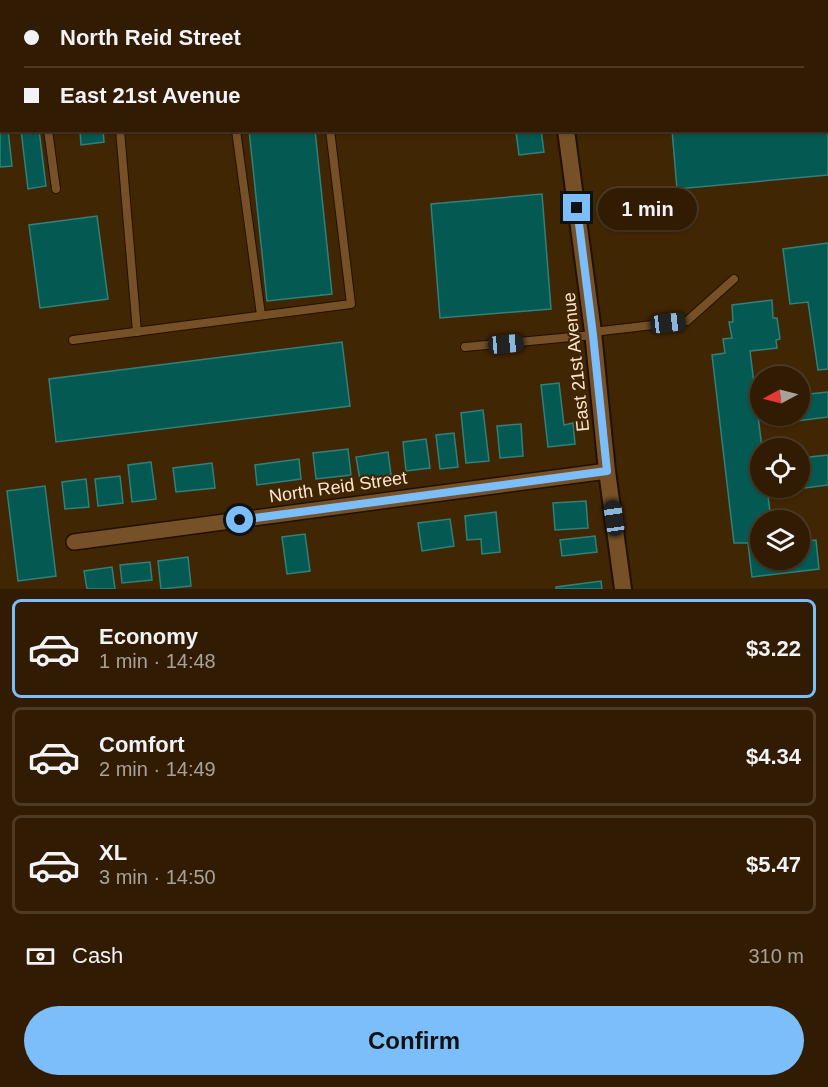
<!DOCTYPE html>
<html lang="en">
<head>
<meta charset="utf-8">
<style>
	body { margin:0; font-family:Helvetica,sans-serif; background:#3d2912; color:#f1f3f6; height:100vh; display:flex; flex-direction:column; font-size:22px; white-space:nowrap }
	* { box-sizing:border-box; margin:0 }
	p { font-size:20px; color:#a8a19a }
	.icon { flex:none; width:33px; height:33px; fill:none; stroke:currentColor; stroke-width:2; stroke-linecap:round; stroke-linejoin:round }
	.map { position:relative; height:589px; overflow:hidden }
	.drawer { display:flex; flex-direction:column; background:#311c03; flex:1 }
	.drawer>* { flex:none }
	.banner { position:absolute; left:0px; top:0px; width:828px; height:132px; box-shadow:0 2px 4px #0004,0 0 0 2px #4c3a25; display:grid; align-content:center; height:132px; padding:0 24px; background:#311c03 }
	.needle { width:39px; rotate:263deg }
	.tools { position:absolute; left:750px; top:366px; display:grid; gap:12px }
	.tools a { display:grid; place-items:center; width:60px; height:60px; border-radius:50%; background:#311c03; box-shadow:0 2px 4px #0004,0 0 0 2px #4c3a25; font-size:30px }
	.end { position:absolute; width:27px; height:27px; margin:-14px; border:8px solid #7cbef9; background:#111; box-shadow:0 0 0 3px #111 }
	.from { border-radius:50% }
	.bubble { position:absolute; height:42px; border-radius:21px; background:#311c03; box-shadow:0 2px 4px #0004,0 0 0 2px #4c3a25; font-size:20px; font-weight:800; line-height:42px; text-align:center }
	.car { position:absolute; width:18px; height:36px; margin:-18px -9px; border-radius:8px; box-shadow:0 0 4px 2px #0007; background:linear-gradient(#222 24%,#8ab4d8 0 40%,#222 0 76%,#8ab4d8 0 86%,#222 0) }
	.banner b { display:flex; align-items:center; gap:21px; height:57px; font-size:22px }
	.banner b+b { border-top:2px solid #4c3a25 }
	.banner i { width:15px; height:15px; background:#f1f3f6 }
	ul { padding:10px 0 0; list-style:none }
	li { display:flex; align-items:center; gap:18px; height:99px; margin:0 12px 9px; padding:0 12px; border:3px solid #4c3a25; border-radius:9px }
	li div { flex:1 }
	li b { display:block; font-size:22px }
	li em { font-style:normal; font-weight:800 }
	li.on { border-color:#7cbef9 }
	li>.icon { width:54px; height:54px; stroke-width:1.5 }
	.pay { display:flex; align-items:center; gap:15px; height:66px; padding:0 24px; font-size:22px }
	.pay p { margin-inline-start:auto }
	.cta { display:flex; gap:12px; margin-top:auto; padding:12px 24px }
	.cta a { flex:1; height:69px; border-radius:36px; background:#7cbef9; color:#111; font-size:24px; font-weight:800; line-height:69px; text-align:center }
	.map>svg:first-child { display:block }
	.building { fill:#045953; stroke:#328079; stroke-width:1.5 }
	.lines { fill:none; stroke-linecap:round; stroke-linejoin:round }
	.service-casing { stroke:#221000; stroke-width:10 }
	.minor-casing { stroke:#221000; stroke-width:18 }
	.tertiary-casing { stroke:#221000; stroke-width:20 }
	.secondary-casing { stroke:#221000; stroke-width:20 }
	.service { stroke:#765127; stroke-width:8 }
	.minor { stroke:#765127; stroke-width:15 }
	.tertiary { stroke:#765127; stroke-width:16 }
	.secondary { stroke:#996c3a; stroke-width:16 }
	.route { stroke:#7cbef9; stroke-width:8 }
	.labels { text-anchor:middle; stroke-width:4.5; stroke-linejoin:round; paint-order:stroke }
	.street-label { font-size:18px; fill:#fde6d0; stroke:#412604 }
</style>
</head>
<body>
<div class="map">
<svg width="828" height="589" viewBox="0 0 828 589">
	<rect width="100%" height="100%" fill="#412604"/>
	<g class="building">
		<path d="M826,79H828V175L677,189L672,130H826Z"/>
		<path d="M0,108H2V130H8L12,166L0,167Z"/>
		<path d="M21,130H39L46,186L28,189Z"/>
		<path d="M80,130H103L104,142L81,145Z"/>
		<path d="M249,130H315L332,294L267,301Z"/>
		<path d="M527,130H541L544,152L519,155L516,132Z"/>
		<path d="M542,194L551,309L440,318L431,204Z"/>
		<path d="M97,216L108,299L40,308L29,225Z"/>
		<path d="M828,243V369L818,370L808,302L790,304L783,249Z"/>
		<path d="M772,300L773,318H777L780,339L776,340L777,348L750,351L762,448H760V488H767L771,520H760V560H800V542L816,540L819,569L752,577L748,543H734L712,355L725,353L723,339L732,338L729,322H733L732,305Z"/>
		<path d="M342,342L350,406L56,442L49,379Z"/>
		<path d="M559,383L564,425L573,423L575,444L548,447L541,385Z"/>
		<path d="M828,392V417L789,422L788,416H800V395Z"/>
		<path d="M483,410L489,461L466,463L461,413Z"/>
		<path d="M521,424L523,456L500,458L497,426Z"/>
		<path d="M454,433L458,467L440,469L436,435Z"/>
		<path d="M426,439L430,468L406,471L403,442Z"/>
		<path d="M348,449L351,475L316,479L313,453Z"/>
		<path d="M388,452L391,475L360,480L356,457Z"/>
		<path d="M828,455V485L797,489V488H800V458Z"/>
		<path d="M299,459L301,479L257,485L255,465Z"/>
		<path d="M151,462L156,499L132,502L128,465Z"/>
		<path d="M212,463L215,488L176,492L173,468Z"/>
		<path d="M120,476L123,503L98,506L95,479Z"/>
		<path d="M86,479L89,507L65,509L62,482Z"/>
		<path d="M45,486L56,576L18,581L7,491Z"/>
		<path d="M586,501L588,528L555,530L553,503Z"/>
		<path d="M496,512L500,552L482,554L481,539L467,540L465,516Z"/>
		<path d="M450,519L454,546L422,551L418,523Z"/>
		<path d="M305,534L310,571L287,574L282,537Z"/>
		<path d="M595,536L597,552L562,556L560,540Z"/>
		<path d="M188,557L191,586L161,589L158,561Z"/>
		<path d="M150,562L152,580L122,583L120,565Z"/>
		<path d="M112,567L115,589H87L84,571Z"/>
		<path d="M601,581L602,589H556V587Z"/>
	</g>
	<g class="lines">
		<g class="service-casing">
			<g id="service">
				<path d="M32,0V2"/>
				<path d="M48,130L56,189"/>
				<path d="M120,130L137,332"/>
				<path d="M236,130L261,315"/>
				<path d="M593,332L687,321L734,279"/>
				<path d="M73,340L351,304L330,130"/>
				<path d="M465,347L593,335"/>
			</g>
		</g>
		<g class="minor-casing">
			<path id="minor" d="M74,542L607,471"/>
		</g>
		<g class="tertiary-casing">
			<g id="tertiary">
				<path d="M550,0V2"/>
				<path d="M566,130L593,332L607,471L623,589"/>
			</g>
		</g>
		<g class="secondary-casing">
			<g id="secondary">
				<path d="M333,0V2"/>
				<path d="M214,2L228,0"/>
				<path d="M457,2L469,0"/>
				<path d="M0,21H2"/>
				<path d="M0,58L2,57"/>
			</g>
		</g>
		<use href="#service" class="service"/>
		<use href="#minor" class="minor"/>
		<use href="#tertiary" class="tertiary"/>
		<use href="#secondary" class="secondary"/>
	</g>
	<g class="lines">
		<path class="route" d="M240,520L607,471L593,335L577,208"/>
	</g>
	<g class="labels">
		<g class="street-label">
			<text transform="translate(576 362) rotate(-96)" y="6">East 21st Avenue</text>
			<text transform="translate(338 487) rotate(-8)" y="6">North Reid Street</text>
		</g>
	</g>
</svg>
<div class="tools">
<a><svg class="needle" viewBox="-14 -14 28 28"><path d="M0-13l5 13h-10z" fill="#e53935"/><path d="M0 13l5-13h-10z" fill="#a8a19a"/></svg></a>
<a><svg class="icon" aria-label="locate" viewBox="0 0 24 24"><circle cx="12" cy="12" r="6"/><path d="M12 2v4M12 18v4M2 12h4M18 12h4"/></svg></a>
<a><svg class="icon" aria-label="layers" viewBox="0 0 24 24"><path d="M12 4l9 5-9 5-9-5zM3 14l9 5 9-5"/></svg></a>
</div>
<i class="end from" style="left:240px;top:520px"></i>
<i class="end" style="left:577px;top:208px"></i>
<div class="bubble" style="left:598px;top:188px;width:99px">1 min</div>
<i class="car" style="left:668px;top:323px;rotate:83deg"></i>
<i class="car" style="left:506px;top:344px;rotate:85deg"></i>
<i class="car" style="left:614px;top:518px;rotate:352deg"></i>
<div class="banner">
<b><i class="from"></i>North Reid Street</b>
<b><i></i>East 21st Avenue</b>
</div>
</div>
<section class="drawer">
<ul>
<li class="on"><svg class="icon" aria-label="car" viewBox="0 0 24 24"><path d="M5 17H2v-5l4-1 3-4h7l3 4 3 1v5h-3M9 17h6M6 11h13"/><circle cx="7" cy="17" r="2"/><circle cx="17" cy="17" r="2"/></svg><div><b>Economy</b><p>1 min · 14:48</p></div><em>$3.22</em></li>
<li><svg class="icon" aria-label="car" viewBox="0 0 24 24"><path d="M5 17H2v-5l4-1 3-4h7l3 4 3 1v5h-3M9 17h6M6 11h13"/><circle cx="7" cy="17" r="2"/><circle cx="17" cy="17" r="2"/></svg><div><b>Comfort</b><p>2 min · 14:49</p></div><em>$4.34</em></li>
<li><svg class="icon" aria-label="car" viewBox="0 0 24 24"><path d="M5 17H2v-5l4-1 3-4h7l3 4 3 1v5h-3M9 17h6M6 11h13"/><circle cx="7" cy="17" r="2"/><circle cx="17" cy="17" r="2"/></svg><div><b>XL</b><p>3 min · 14:50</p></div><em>$5.47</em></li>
</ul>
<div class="pay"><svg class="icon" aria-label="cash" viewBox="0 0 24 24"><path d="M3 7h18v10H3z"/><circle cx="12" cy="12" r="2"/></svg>Cash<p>310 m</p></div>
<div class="cta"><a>Confirm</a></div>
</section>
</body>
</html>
